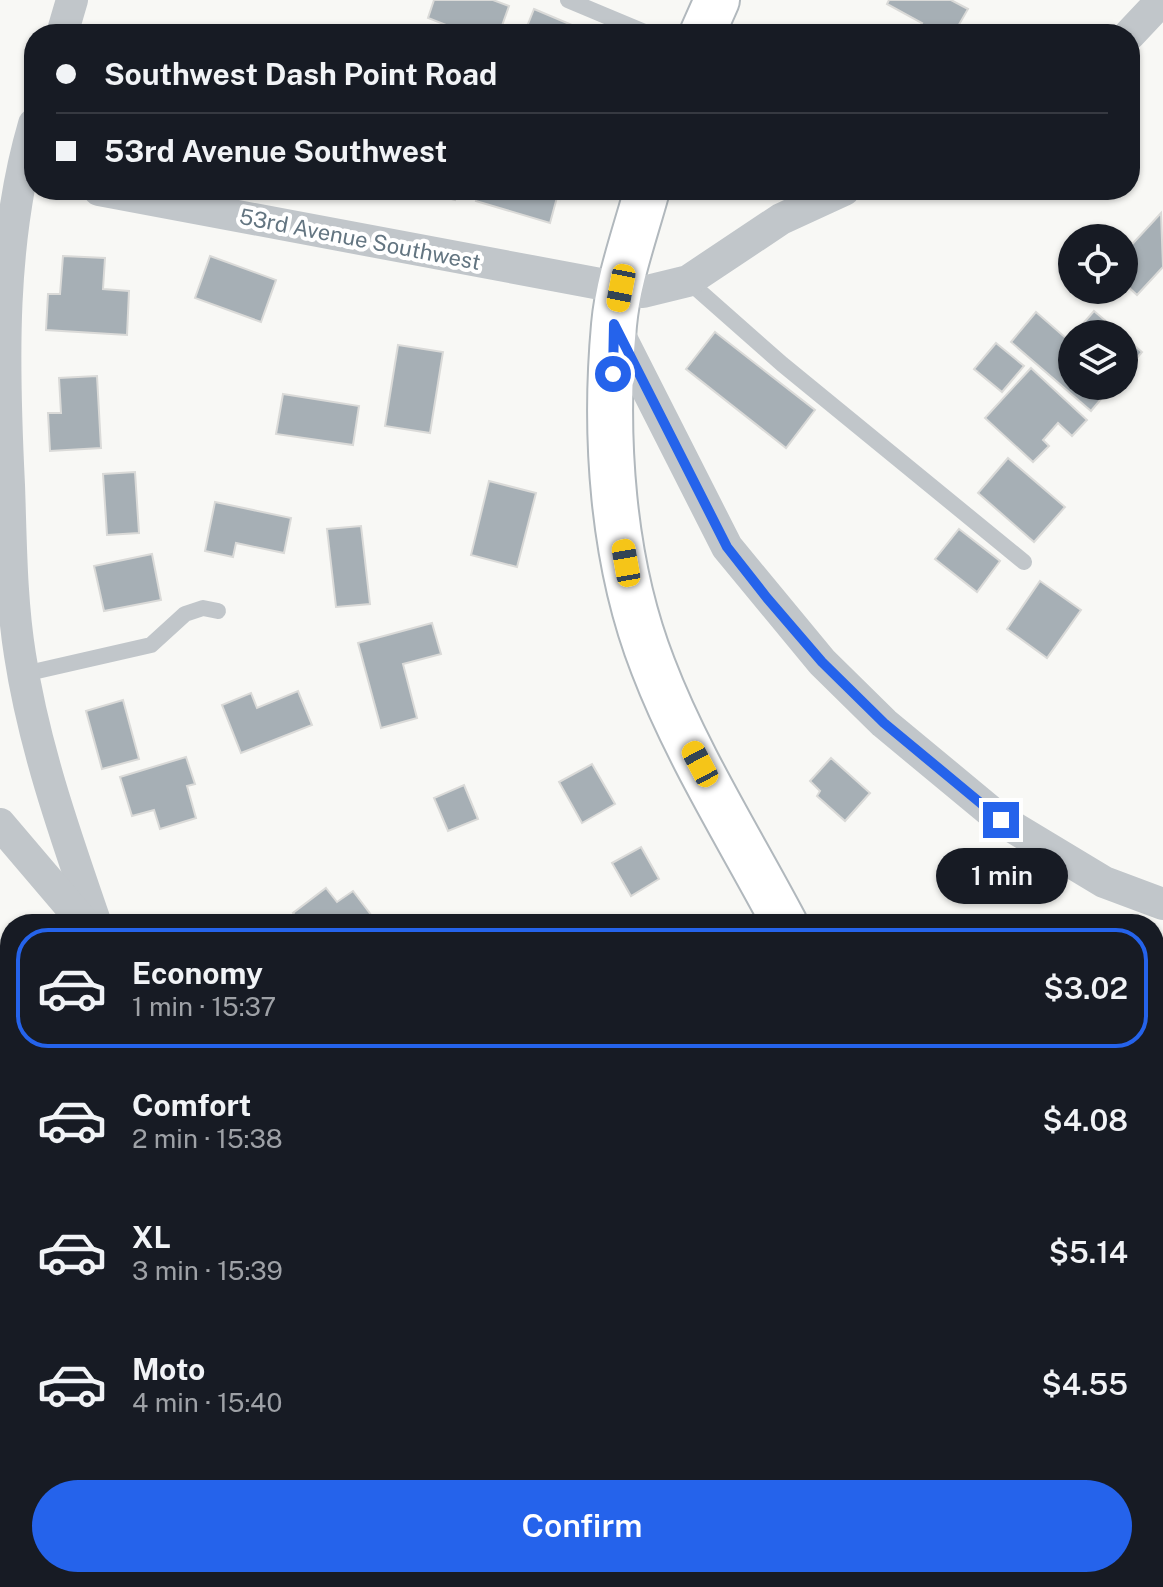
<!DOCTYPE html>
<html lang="en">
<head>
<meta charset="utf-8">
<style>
	body { margin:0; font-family:"Public Sans",sans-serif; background:#20242c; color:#f1f3f6; height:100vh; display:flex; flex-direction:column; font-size:30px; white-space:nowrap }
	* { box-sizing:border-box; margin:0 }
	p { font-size:26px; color:#9ea1a6 }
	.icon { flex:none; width:44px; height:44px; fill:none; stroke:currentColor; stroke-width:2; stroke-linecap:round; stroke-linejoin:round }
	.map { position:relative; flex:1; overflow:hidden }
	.side { position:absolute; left:0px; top:914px; width:1164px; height:674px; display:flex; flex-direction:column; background:#171b24; border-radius:32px 32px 0 0; box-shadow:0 2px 6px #0004 }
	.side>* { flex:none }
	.hud { position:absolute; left:24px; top:24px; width:1116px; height:176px; border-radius:32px; box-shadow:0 2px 6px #0004; display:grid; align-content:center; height:176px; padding:0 32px; background:#171b24 }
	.buttons { position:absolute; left:1058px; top:224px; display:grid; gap:16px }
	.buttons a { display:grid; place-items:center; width:80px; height:80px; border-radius:50%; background:#171b24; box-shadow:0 2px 6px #0004; font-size:40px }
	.end { position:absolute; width:36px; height:36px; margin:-18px; border:10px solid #2563eb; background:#fff; box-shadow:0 0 0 4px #fff }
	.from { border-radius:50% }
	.bubble { position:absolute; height:56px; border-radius:28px; background:#171b24; box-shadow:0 2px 6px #0004; font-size:26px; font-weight:600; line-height:56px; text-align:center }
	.car { position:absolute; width:24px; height:48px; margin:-24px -12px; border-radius:10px; box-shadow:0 0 6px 2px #0007; background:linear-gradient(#f5c518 24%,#345 0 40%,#f5c518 0 76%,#345 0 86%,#f5c518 0) }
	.hud b { display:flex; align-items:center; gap:28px; height:76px; font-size:30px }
	.hud b+b { border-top:2px solid #363941 }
	.hud i { width:20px; height:20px; background:#f1f3f6 }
	ul { padding:14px 0 0; list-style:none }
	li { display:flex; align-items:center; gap:24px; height:120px; margin:0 16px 12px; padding:0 16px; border:4px solid transparent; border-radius:32px }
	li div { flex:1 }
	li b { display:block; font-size:30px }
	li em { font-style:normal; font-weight:600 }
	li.current { border-color:#2563eb }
	li>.icon { width:72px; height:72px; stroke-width:1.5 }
	.action { display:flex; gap:16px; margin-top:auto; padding:16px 32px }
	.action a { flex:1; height:92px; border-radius:48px; background:#2563eb; color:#fff; font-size:32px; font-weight:600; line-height:92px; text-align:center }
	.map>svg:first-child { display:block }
	.green { fill:#d8ddd5 }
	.building { fill:#a6afb5; stroke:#dadad8; stroke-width:2 }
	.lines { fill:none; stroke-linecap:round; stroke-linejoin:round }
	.secondary-casing { stroke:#b1b8bd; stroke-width:48 }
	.path { stroke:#b9bdc0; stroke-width:5; stroke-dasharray:4 4; stroke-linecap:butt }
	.service { stroke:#c1c6ca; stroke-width:16 }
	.minor { stroke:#c1c6ca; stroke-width:32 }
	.secondary { stroke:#fff; stroke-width:44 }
	.route { stroke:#2563eb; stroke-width:10 }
	.labels { text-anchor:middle; stroke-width:8; stroke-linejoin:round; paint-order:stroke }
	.street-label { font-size:22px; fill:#637581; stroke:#fff }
</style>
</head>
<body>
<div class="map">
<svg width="1163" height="1587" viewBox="0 0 1163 1587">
	<rect width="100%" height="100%" fill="#f8f8f5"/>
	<path class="green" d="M0,1318L10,1329V1578H522L512,1587H2Z"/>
	<g class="building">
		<path d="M434,0H493L509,6L499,34H469L428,18Z"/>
		<path d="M889,0H951L968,9L957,28L965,32L915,34L922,23L887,4Z"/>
		<path d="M534,9L593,34H524Z"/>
		<path d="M420,190H458L455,200Z"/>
		<path d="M479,190H559L550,223L476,201Z"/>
		<path d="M1161,213L1163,267L1137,295L1124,283V253Z"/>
		<path d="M63,256L105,258L103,289L129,291L127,335L46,330L48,294H60Z"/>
		<path d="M210,256L276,280L261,322L195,298Z"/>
		<path d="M1094,311L1121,334H1074Z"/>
		<path d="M1036,312L1068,340L1072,336V386H1112L1091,411L1011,342Z"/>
		<path d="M715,332L815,410L786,448L686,369Z"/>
		<path d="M1124,337L1142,352L1124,373Z"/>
		<path d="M996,343L1024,366L1002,392L974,369Z"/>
		<path d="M398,345L443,352L430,433L385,426Z"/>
		<path d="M1031,368L1087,420L1072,436L1058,423L1043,440L1049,446L1033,462L985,418Z"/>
		<path d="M97,376L101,448L50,451L48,413H61L59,378Z"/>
		<path d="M283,394L359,406L353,445L276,434Z"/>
		<path d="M1008,458L1065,507L1034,542L978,493Z"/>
		<path d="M135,472L139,533L107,535L103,474Z"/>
		<path d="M489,481L536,493L517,567L471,555Z"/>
		<path d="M215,502L291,518L284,553L236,543L233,557L205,551Z"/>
		<path d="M361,526L370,604L336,607L327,529Z"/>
		<path d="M959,529L1000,561L977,592L935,559Z"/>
		<path d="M152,554L161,600L104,611L94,566Z"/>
		<path d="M1040,581L1081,610L1047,658L1007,629Z"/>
		<path d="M432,623L441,654L403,664L417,718L381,728L358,643Z"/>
		<path d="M298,691L312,725L241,753L222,705L251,693L257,708Z"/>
		<path d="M123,700L139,759L102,769L86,711Z"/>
		<path d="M186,757L195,784L187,786L196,818L160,829L154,810L132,816L120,777Z"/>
		<path d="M831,758L870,793L845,821L817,796L820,791L810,781Z"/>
		<path d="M592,764L615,804L582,823L559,782Z"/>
		<path d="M464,785L478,819L448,831L434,798Z"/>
		<path d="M641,847L659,879L631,896L612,863Z"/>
		<path d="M326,888L337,902L353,891L375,920L370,924H302L293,913Z"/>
		<path d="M10,1130V1202L0,1211V1138Z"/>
		<path d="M1154,1472L1163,1475V1511L1154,1508Z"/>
		<path d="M1163,1534V1582L1157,1583L1154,1535Z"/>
		<path d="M556,1578H567L574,1587H545Z"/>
		<path d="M881,1578H985L990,1587H875Z"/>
	</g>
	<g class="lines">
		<g class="secondary-casing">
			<g id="secondary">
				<path d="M702,34L717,0"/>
				<path d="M647,190C635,234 618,280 614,325C604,436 612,561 653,666C687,755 740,839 785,924"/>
				<path d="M808,1587L814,1578"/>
			</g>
		</g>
		<g class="path">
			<path d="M450,1578L458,1587"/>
			<path d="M187,1587L192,1578"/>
		</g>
		<g class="service">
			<path d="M568,0L649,34"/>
			<path d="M688,281L782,364L1024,562"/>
			<path d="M24,674L151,645L185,614L203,608L218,611"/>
		</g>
		<g class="minor">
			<path d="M62,34L72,0"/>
			<path d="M1130,34L1162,0"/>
			<path d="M34,124C0,240 3,364 9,485C11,542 11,599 20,655C34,747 66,837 96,924"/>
			<path d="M99,190L643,292L688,281L781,219L844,190"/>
			<path d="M614,324L727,547L822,662L884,723L1001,820L1104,882L1163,904"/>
			<path d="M0,824L85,924"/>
			<path d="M0,1035L10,1027"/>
			<path d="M641,1578L649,1587"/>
			<path d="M1058,1587L1061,1578"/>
		</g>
		<use href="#secondary" class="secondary"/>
	</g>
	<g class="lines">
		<path class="route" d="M613,374L614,324L727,547L767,598L822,662L884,723L1001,820"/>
	</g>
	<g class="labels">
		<g class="street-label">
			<text transform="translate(360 239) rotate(11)" y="8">53rd Avenue Southwest</text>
		</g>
	</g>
</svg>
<div class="buttons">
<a><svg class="icon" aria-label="locate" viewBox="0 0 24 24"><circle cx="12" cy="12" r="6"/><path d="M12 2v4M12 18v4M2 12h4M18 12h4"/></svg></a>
<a><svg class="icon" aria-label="layers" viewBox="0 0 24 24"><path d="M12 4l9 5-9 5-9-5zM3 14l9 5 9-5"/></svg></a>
</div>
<i class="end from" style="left:613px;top:374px"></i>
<i class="end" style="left:1001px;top:820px"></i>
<div class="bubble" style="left:936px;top:848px;width:132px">1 min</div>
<i class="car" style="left:621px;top:288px;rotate:191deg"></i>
<i class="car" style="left:626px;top:563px;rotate:350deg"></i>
<i class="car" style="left:700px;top:764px;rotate:332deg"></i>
<div class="hud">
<b><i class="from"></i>Southwest Dash Point Road</b>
<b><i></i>53rd Avenue Southwest</b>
</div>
<section class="side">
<ul>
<li class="current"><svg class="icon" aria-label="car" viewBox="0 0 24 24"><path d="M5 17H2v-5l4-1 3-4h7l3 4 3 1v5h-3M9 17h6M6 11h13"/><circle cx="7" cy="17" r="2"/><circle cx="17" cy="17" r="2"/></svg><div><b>Economy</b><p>1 min · 15:37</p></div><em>$3.02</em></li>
<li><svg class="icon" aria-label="car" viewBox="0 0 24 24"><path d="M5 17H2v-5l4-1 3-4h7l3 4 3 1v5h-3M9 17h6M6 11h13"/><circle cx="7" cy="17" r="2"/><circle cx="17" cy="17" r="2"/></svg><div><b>Comfort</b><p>2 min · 15:38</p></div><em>$4.08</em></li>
<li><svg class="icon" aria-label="car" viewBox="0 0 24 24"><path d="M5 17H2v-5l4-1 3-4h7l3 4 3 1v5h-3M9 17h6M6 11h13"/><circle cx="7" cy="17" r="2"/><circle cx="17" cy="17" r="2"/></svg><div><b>XL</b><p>3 min · 15:39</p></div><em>$5.14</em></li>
<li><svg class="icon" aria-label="car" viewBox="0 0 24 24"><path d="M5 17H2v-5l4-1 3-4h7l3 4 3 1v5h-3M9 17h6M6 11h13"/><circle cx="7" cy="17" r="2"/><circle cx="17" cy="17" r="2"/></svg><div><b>Moto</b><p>4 min · 15:40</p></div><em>$4.55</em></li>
</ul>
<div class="action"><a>Confirm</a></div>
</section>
</div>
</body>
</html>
